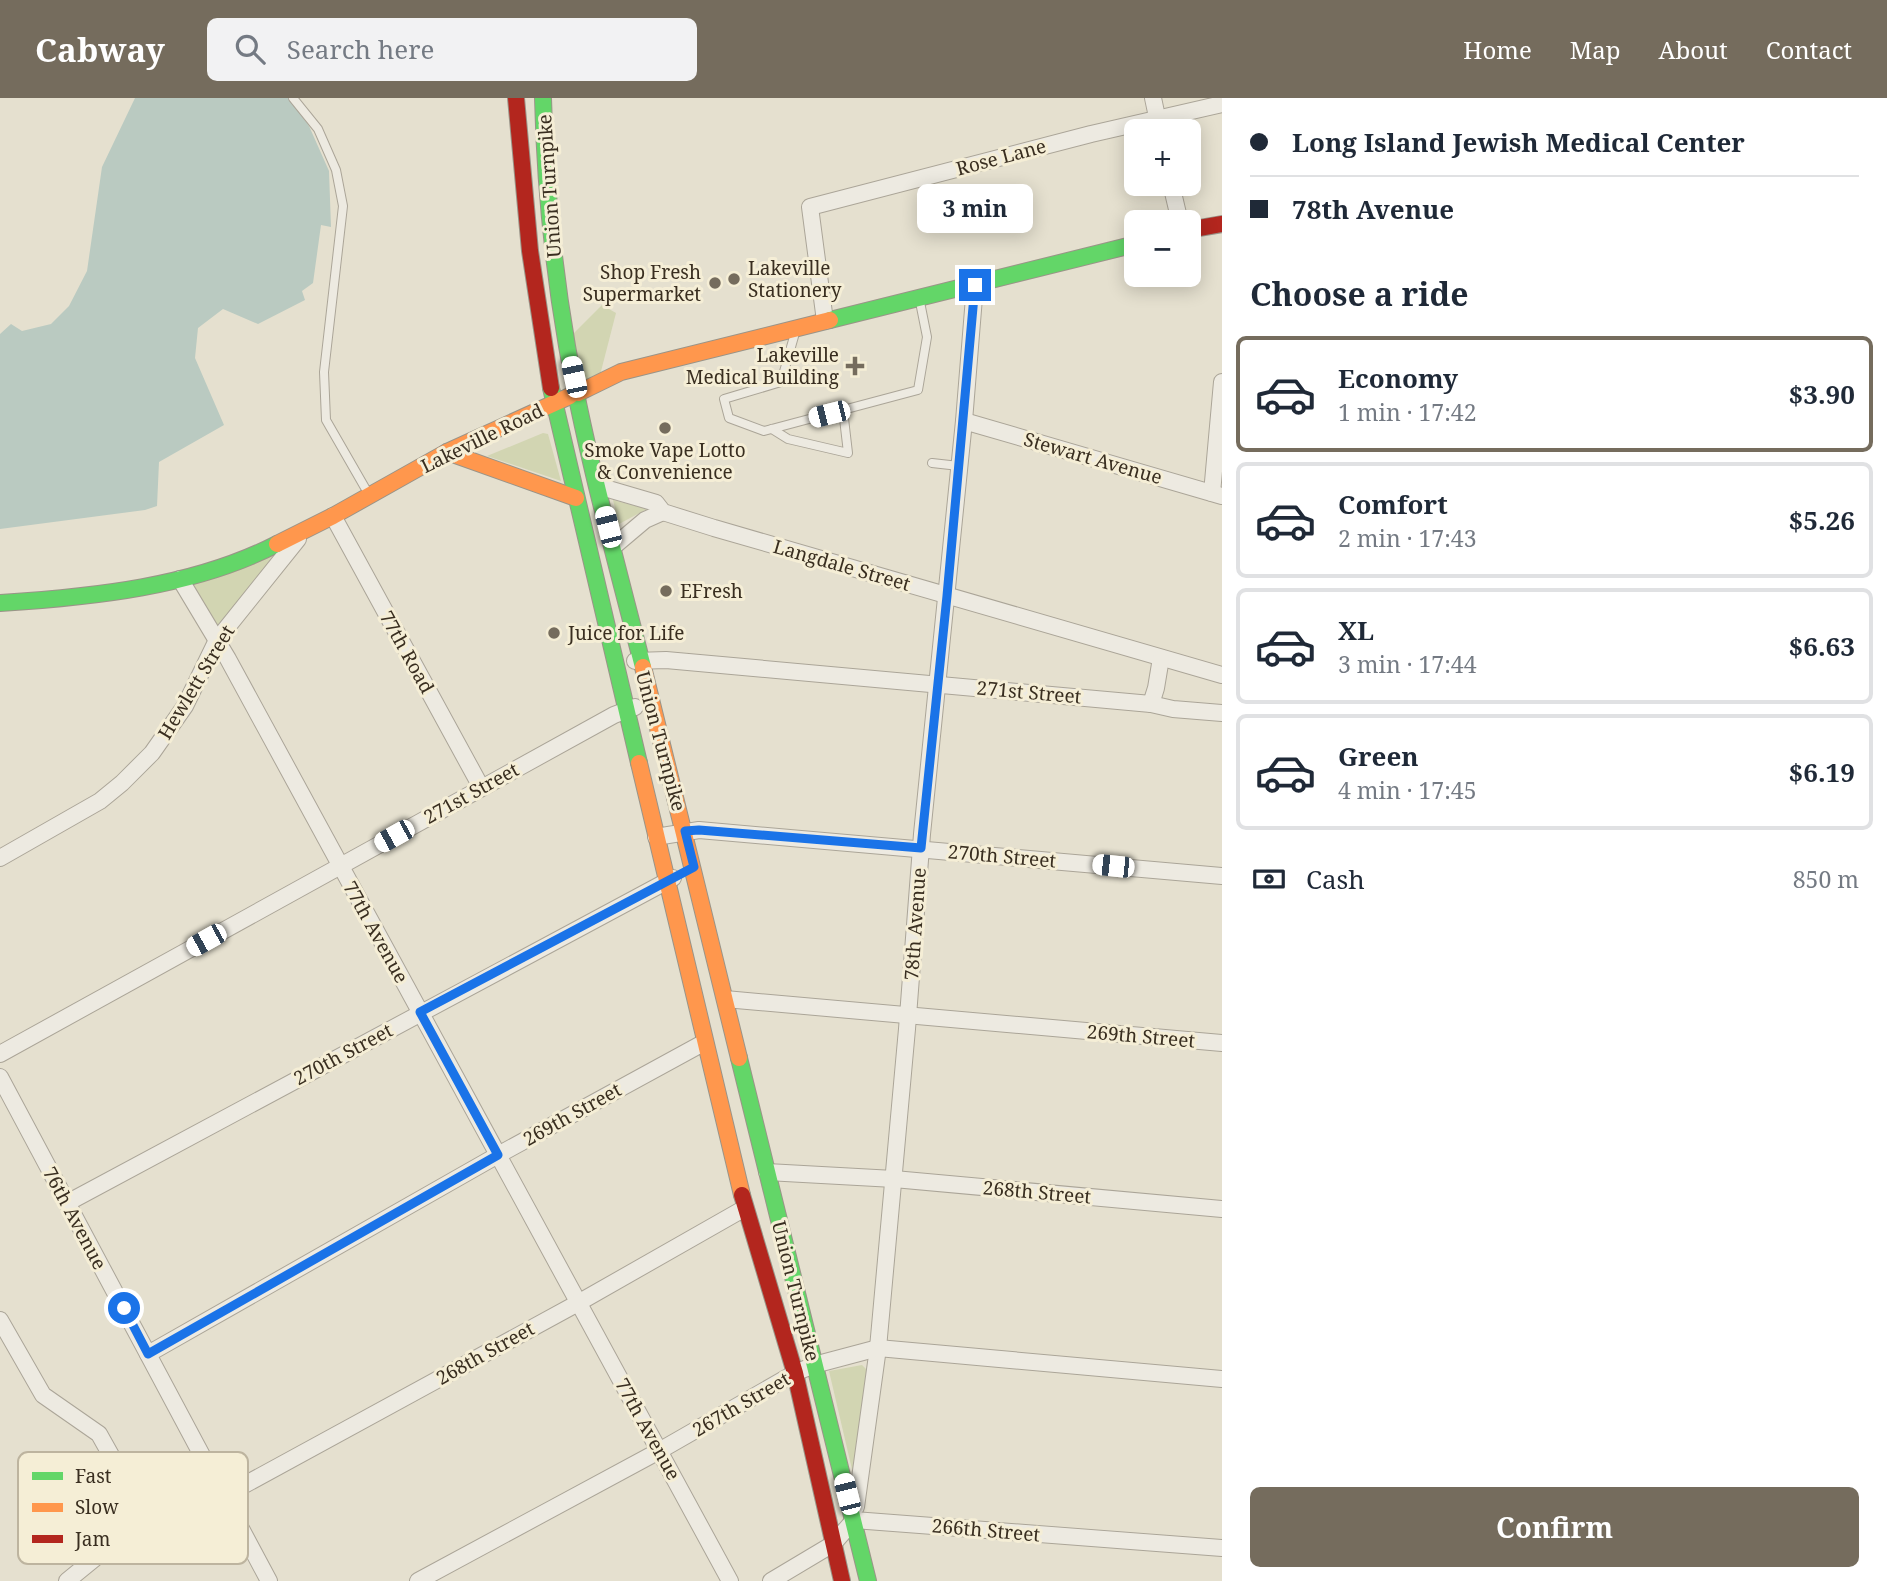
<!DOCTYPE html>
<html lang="en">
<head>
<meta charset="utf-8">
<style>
	body { margin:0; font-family:"Noto Serif",serif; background:#f2f2f3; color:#1f2937; height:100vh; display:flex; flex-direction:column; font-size:26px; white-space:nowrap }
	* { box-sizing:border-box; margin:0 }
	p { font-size:23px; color:#747a83 }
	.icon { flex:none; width:38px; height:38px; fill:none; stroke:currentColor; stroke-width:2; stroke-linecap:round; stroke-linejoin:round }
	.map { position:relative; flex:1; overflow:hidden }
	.drawer { display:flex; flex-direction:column; background:#fff; width:665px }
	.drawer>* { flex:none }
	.guide { display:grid; align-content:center; height:154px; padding:0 28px; background:#fff }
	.tools { position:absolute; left:1124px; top:21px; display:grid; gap:14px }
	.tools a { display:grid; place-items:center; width:77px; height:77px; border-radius:10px; background:#fff; box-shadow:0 4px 18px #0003; font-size:35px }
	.end { position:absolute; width:32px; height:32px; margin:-16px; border:9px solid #1a73e8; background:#fff; box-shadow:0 0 0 4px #fff }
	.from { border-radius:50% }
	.bubble { position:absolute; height:49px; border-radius:10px; background:#fff; box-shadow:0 4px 18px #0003; font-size:23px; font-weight:700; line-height:49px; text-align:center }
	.car { position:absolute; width:21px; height:42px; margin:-21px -10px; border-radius:9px; box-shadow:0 0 5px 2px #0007; background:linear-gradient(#fff 24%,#345 0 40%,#fff 0 76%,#345 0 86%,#fff 0) }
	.guide b { display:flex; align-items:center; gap:24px; height:66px; font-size:26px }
	.guide b+b { border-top:2px solid #e0e1e3 }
	.guide i { width:18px; height:18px; background:#1f2937 }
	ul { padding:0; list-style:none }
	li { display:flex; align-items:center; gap:21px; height:116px; margin:0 14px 10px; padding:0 14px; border:4px solid #e0e1e3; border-radius:10px }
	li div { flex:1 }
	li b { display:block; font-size:26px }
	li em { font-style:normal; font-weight:700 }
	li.active { border-color:#756c5d }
	li>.icon { width:63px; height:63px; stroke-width:1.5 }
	h2 { padding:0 28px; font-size:32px; line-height:84px }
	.pay { display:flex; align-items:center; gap:18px; height:77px; padding:0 28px; font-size:26px }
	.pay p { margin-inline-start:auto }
	.primary-button { display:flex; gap:14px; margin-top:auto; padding:14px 28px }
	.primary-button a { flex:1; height:80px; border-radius:10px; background:#756c5d; color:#fff; font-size:28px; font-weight:700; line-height:80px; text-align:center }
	header { display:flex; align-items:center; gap:42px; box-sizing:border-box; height:98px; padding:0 35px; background:#756c5d; color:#fff }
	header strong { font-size:33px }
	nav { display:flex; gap:38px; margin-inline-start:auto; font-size:24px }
	.search { width:490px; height:63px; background:#f2f2f3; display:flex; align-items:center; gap:18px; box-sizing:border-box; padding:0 24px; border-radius:10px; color:#747a83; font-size:26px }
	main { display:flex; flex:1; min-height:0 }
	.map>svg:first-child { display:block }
	.green { fill:#d2d5b2 }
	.water { fill:#bacac1 }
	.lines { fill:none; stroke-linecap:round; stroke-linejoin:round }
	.lane-casing { stroke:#aba598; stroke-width:10 }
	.street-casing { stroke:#aba598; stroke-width:18 }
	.fast-casing { stroke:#9a9488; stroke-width:18 }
	.slow-casing { stroke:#9a9488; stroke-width:18 }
	.jam-casing { stroke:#9a9488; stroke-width:18 }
	.lane { stroke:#edeae1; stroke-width:8 }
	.street { stroke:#edeae1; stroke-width:16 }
	.fast { stroke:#63d668; stroke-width:16 }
	.slow { stroke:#ff974d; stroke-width:16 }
	.jam { stroke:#b3261e; stroke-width:16 }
	.route { stroke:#1a73e8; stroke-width:9 }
	.poi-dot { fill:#756c5d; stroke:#f5eed6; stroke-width:2.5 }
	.labels { text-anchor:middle; stroke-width:6; stroke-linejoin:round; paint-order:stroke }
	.street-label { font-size:19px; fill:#392e20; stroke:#f5eed6 }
	.poi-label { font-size:19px; fill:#392e20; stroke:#f5eed6; text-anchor:start }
	.key { fill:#f5eed6; stroke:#bdb49f; stroke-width:2 }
	.key-label { font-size:19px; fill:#392e20 }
</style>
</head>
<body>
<header>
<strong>Cabway</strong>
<div class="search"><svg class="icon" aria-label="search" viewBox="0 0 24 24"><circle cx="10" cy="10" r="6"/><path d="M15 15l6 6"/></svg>Search here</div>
<nav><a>Home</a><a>Map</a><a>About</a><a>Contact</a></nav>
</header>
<main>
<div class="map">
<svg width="1222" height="1483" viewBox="0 0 1222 1483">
	<rect width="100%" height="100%" fill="#e5e0cf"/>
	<g class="green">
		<path d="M602,207L616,215L598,285L577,294L566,243Z"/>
		<path d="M543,335L548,336L561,383L487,358Z"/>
		<path d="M613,402L647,411L619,426Z"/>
		<path d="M303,434L217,542L180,481Z"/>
		<path d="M862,1267L868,1273L854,1380L829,1273Z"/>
	</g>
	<path class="water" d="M135,0H289L309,28L329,73L331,129L321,127L313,185L302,193L305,202L258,226L223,211L198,230L195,260L224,327L159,364L157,408L145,412L0,431V236L11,226L22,233L51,226L69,208L87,173L102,69Z"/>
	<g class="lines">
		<g class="lane-casing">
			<g id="lane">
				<path d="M293,0L318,31L336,72L343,108L324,274L326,322L368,395"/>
				<path d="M795,235L781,284L724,301L729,320L764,333L918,292L927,239L920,204"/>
				<path d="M781,284L806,277"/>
				<path d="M772,331L788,341L848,355L843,312"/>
				<path d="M932,365L959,368"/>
			</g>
		</g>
		<g class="street-casing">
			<g id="street">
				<path d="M1153,0L1160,33"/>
				<path d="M1171,86L1180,124"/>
				<path d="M825,223L810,109L1091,36L1222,6"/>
				<path d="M964,323L1222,398"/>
				<path d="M598,388L656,405L663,414L714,430L1222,577"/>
				<path d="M1212,395L1222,284"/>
				<path d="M333,418L481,689"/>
				<path d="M613,449L645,422L663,414"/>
				<path d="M180,481L228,561L730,1483"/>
				<path d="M635,563L666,562L1151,606L1156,590L1161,560"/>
				<path d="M1151,606L1173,611L1222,615"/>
				<path d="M656,739L699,732L1222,778"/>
				<path d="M0,760L100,703L122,685L152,655L185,608L217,542L298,441"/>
				<path d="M725,901L1222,945"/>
				<path d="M0,956L614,617L635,609"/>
				<path d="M0,979L269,1483"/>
				<path d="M767,1074L894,1081L1222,1111"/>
				<path d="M67,1105L673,780"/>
				<path d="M0,1222L43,1297L99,1336L141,1411L138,1425L67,1483"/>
				<path d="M148,1256L498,1057L705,944"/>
				<path d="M224,1398L578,1205L745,1110"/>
				<path d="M856,1409L878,1250L907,931L922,736L964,323L975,187"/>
				<path d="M418,1483L659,1353L795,1275L814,1267L878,1250L1222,1281"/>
				<path d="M771,1483L833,1446L854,1422L1222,1450"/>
			</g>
		</g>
		<g class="fast-casing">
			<g id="fast">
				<path d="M543,0C545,83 553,167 567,248C586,356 616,463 643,569"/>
				<path d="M830,222L1136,146"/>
				<path d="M551,290L639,665"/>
				<path d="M0,505C93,499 193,489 277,446"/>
				<path d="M739,960L868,1483"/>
			</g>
		</g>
		<g class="slow-casing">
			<g id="slow">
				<path d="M578,295L621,274L830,222"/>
				<path d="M447,354L576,400"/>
				<path d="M277,446L333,418L447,354L570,298"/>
				<path d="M643,569L739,960"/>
				<path d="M639,665L742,1097"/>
			</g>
		</g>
		<g class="jam-casing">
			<g id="jam">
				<path d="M516,0L530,153L551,290"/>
				<path d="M1188,132L1222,126"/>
				<path d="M742,1097L795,1275L842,1483"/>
			</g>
		</g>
		<use href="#lane" class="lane"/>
		<use href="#street" class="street"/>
		<use href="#fast" class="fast"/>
		<use href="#slow" class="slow"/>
		<use href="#jam" class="jam"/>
	</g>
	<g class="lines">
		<path class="route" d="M124,1210L148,1256L498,1057L420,914L694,769L685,733L699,732L921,750L947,498L975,187"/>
	</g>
	<g class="poi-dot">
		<circle cx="734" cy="181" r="7"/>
		<circle cx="715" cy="185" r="7"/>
		<path d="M851.5 257.5h7v7h7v7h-7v7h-7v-7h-7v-7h7z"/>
		<circle cx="665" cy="330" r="7"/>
		<circle cx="666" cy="493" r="7"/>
		<circle cx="554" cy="535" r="7"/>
	</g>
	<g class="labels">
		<g class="street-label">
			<text transform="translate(1001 59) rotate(-15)" y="7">Rose Lane</text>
			<text transform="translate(549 88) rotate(-94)" y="7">Union Turnpike</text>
			<text transform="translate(482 340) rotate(-26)" y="7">Lakeville Road</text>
			<text transform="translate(1093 360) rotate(16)" y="7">Stewart Avenue</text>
			<text transform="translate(842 467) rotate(16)" y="7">Langdale Street</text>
			<text transform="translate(407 554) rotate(61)" y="7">77th Road</text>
			<text transform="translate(196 584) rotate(-59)" y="7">Hewlett Street</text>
			<text transform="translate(1029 594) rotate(5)" y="7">271st Street</text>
			<text transform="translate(661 643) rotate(75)" y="7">Union Turnpike</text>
			<text transform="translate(471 695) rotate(-29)" y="7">271st Street</text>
			<text transform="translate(1002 758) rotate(5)" y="7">270th Street</text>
			<text transform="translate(915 826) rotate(-86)" y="7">78th Avenue</text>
			<text transform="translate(376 834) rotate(61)" y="7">77th Avenue</text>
			<text transform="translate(1141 938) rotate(5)" y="7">269th Street</text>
			<text transform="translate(343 956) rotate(-28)" y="7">270th Street</text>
			<text transform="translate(572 1016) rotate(-29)" y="7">269th Street</text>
			<text transform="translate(1037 1094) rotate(5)" y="7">268th Street</text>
			<text transform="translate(75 1120) rotate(62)" y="7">76th Avenue</text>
			<text transform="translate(796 1193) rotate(76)" y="7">Union Turnpike</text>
			<text transform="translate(485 1255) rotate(-29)" y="7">268th Street</text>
			<text transform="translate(741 1306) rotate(-30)" y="7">267th Street</text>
			<text transform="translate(648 1331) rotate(61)" y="7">77th Avenue</text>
			<text transform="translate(986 1432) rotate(5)" y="7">266th Street</text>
		</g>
		<g class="poi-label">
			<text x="748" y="177">Lakeville<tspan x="748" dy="22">Stationery</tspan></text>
			<text x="701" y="181" text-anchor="end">Shop Fresh<tspan x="701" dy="22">Supermarket</tspan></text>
			<text x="839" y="264" text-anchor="end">Lakeville<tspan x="839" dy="22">Medical Building</tspan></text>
			<text x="665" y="359" text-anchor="middle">Smoke Vape Lotto<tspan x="665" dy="22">&amp; Convenience</tspan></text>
			<text x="680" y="500">EFresh</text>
			<text x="568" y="542">Juice for Life</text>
		</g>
	</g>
	<rect x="18" y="1354" width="230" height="112" rx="10" class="key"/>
	<rect x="32" y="1374" width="31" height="8" fill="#63d668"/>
	<rect x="32" y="1405" width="31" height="9" fill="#ff974d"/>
	<rect x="32" y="1437" width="31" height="8" fill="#b3261e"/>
	<g class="key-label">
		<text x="75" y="1385">Fast</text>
		<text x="75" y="1416">Slow</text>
		<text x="75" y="1448">Jam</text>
	</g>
</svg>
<div class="tools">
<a>+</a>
<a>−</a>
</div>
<i class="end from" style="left:124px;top:1210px"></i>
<i class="end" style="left:975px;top:187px"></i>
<div class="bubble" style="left:917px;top:86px;width:116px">3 min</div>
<i class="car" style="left:574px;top:279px;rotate:348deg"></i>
<i class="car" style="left:829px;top:316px;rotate:256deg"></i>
<i class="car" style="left:608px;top:429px;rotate:346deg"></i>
<i class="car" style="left:394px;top:738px;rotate:241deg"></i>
<i class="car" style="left:1113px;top:768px;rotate:276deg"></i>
<i class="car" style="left:206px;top:842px;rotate:241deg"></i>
<i class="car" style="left:847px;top:1396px;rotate:346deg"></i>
</div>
<section class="drawer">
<div class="guide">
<b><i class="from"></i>Long Island Jewish Medical Center</b>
<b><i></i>78th Avenue</b>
</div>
<h2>Choose a ride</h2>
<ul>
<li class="active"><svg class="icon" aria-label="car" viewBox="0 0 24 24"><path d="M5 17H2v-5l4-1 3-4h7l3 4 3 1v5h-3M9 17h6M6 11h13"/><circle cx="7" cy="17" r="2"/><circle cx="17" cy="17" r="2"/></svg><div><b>Economy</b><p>1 min · 17:42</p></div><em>$3.90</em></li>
<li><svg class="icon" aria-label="car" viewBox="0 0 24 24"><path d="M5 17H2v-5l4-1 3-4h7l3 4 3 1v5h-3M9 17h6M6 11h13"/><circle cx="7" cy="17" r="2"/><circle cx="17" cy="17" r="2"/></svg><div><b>Comfort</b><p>2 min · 17:43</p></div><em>$5.26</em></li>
<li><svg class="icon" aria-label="car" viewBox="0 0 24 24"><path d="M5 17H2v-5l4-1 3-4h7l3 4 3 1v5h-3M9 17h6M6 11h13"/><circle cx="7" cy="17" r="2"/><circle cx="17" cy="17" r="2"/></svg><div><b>XL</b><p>3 min · 17:44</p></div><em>$6.63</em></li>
<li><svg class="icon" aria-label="car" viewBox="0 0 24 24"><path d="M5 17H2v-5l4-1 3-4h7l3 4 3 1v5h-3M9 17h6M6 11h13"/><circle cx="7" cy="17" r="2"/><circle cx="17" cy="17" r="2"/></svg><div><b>Green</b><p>4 min · 17:45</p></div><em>$6.19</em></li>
</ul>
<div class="pay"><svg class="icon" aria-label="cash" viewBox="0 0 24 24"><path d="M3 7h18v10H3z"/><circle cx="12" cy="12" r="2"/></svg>Cash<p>850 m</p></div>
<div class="primary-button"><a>Confirm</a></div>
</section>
</main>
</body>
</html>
